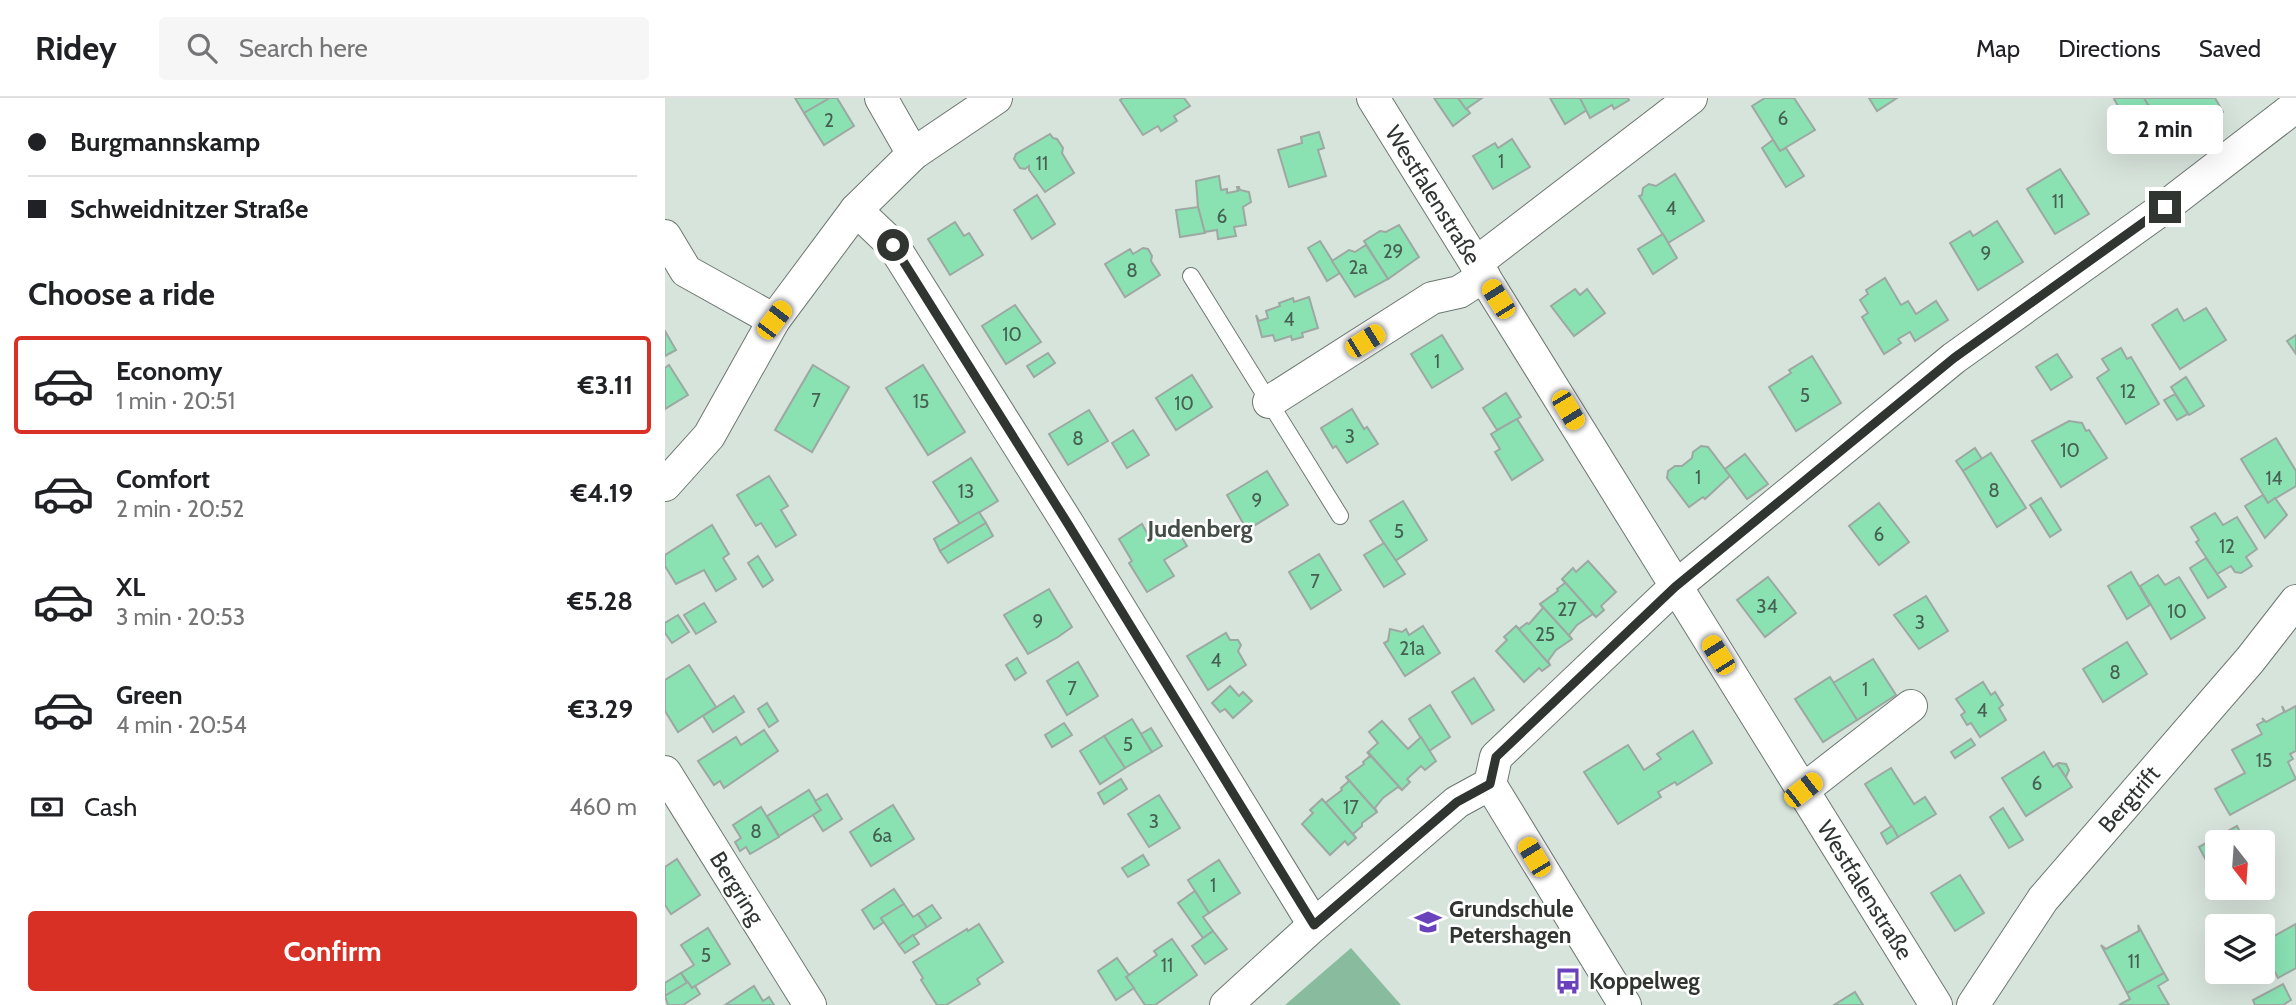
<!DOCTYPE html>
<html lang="en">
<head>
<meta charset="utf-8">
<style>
	body { margin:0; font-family:Cabin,sans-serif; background:#f6f6f6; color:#202124; height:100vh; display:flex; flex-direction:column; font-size:26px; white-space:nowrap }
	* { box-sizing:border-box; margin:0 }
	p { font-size:23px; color:#757577 }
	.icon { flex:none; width:38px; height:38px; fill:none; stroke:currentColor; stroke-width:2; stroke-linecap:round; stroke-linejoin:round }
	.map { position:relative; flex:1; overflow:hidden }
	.side { display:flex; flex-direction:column; background:#fff; width:665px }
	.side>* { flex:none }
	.top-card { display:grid; align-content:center; height:154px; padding:0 28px; background:#fff }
	.needle { width:46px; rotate:163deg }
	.buttons { position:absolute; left:1540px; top:732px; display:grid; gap:14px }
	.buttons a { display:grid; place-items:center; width:70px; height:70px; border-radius:7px; background:#fff; box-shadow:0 7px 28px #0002; font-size:35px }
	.end { position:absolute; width:32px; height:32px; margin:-16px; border:9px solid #303532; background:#fff; box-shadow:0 0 0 4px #fff }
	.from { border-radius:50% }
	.bubble { position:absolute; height:49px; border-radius:7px; background:#fff; box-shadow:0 7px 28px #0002; font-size:23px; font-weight:800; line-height:49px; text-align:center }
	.car { position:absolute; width:21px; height:42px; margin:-21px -10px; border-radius:9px; box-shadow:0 0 5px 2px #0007; background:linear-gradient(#f5c518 24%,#345 0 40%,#f5c518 0 76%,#345 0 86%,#f5c518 0) }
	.top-card b { display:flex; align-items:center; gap:24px; height:66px; font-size:26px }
	.top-card b+b { border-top:2px solid #e0e0e0 }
	.top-card i { width:18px; height:18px; background:#202124 }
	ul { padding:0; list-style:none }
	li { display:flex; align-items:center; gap:21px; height:98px; margin:0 14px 10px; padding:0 14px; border:4px solid transparent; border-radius:7px }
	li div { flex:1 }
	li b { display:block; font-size:26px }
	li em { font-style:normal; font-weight:800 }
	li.selected { border-color:#d93025 }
	li>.icon { width:63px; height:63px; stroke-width:1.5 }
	h2 { padding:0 28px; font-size:32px; line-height:84px }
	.pay { display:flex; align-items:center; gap:18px; height:77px; padding:0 28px; font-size:26px }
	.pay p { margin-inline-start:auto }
	.action { display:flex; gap:14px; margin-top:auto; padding:14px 28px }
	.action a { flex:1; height:80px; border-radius:7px; background:#d93025; color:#fff; font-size:28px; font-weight:800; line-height:80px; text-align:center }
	header { display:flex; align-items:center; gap:42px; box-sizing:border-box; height:98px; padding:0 35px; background:#fff; border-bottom:2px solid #e0e0e0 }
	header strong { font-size:33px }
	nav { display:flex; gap:38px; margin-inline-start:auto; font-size:24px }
	.search { width:490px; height:63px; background:#f6f6f6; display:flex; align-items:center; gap:18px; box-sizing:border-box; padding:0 24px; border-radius:7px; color:#757577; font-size:26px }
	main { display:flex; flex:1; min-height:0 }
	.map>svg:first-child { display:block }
	.green { fill:#89bc9f }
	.building { fill:#8ae2b3; stroke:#9ca8a1; stroke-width:2 }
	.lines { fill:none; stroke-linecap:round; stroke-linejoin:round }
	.lane-casing { stroke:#6c7871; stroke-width:18 }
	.street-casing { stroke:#6c7871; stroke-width:34 }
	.lane { stroke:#fff; stroke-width:16 }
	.street { stroke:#fff; stroke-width:32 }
	.route { stroke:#303532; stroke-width:9 }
	.labels { text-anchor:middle; stroke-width:5; stroke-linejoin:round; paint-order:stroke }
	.number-label { font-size:19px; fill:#466052 }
	.street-label { font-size:23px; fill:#303532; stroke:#fff }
	.poi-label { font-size:23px; font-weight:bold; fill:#303532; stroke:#fff; text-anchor:start }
	.neighbourhood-label { font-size:24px; font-weight:bold; fill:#434e47; stroke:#fff }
</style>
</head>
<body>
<header>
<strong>Ridey</strong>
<div class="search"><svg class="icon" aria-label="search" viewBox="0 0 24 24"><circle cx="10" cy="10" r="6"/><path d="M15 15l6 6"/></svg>Search here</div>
<nav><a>Map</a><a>Directions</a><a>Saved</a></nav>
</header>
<main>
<section class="side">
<div class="top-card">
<b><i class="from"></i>Burgmannskamp</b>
<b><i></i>Schweidnitzer Straße</b>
</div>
<h2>Choose a ride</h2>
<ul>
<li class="selected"><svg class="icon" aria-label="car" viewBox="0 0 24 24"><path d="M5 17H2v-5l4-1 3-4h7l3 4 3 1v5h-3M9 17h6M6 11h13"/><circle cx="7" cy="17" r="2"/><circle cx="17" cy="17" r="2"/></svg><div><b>Economy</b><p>1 min · 20:51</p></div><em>€3.11</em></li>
<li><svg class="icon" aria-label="car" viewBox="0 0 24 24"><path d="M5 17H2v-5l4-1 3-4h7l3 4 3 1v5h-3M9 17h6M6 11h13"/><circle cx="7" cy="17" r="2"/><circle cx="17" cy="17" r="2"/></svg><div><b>Comfort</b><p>2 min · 20:52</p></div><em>€4.19</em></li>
<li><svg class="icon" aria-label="car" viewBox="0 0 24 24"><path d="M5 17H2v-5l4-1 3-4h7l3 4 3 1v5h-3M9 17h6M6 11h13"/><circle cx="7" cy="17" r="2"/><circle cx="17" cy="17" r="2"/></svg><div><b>XL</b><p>3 min · 20:53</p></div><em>€5.28</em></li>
<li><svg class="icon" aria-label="car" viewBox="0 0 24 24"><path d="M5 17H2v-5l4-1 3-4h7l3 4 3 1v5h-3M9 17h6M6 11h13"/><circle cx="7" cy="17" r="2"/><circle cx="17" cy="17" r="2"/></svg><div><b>Green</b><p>4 min · 20:54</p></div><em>€3.29</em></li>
</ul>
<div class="pay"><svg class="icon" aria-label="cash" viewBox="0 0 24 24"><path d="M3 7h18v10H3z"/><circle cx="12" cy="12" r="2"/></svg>Cash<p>460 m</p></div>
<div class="action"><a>Confirm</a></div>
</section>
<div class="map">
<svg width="1631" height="907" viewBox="0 0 1631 907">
	<rect width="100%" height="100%" fill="#d7e4dc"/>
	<path class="green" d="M686,850L736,907H620Z"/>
	<g class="building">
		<path d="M130,0H165L139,15Z"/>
		<path d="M165,0H172L189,28L159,47L139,15Z"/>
		<path d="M458,0H519L525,8L509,18L512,23L496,33L493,28L478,37L455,2Z"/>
		<path d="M769,0H793L805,15L788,28Z"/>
		<path d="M793,0H817L801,11Z"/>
		<path d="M885,0H915L922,12L900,26Z"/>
		<path d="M915,0H963L964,2L949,11L947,7L925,20Z"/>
		<path d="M1100,0H1129L1150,32L1115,53L1087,8Z"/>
		<path d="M1204,0H1232L1212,13Z"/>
		<path d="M1451,0H1479L1486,12L1464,26L1449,1Z"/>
		<path d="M1479,0H1550L1558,14L1507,46Z"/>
		<path d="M654,34L659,50L653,52L661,78L624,89L613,52L637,45L636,39Z"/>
		<path d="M385,36L388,40L392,41L398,50L397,55L409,75L380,94L364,72V68L360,71L355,70L349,61L351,56Z"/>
		<path d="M847,41L865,69L828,91L808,58L830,45L833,50Z"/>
		<path d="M1108,42L1115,53L1121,50L1139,78L1121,89L1097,50Z"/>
		<path d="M1395,71L1424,116L1390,136L1362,91Z"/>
		<path d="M1010,76L1039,123L1003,145L974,98L977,97L978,90L984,86L991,88Z"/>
		<path d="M554,78L556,92L562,91V95L573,93L572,89H574L575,92L584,94L586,104L578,109L581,127L569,129L571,138L553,141L552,132L539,134L533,109L531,83Z"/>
		<path d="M372,97L390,126L367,141L349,112Z"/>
		<path d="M533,109L540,135L515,139L511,112Z"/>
		<path d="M1332,123L1358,164L1313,192L1285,145L1305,133L1308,138Z"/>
		<path d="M290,124L299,138L304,135L318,157L285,177L263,141Z"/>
		<path d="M734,127L754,159L723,181L699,143L715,133L721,134Z"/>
		<path d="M998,136L1012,160L988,176L973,151Z"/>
		<path d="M655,143L675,175L662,183L643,150Z"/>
		<path d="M701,147L723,181L690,199L667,163L684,152L690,154Z"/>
		<path d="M478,150L483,151L487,158L486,163L495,177L460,199L440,166L465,151L468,156Z"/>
		<path d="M1220,180L1236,207L1243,203L1251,216L1271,203L1283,222L1250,243L1245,234L1233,241L1236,245L1219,256L1197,219L1203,215L1195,202L1203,196L1201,192Z"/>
		<path d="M910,191L915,197L922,191L940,215L909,238L886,208Z"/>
		<path d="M644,199L653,230L637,235L638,239L627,242L626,238L610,243L608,237L597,239L591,217L594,223L603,220L601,213L615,208L614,205L628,200L629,204Z"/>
		<path d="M350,207L376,244L341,266L317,228Z"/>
		<path d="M1541,210L1561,242L1515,271L1487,227L1512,211L1519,223Z"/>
		<path d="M0,233L11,252L0,258Z"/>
		<path d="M777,237L798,271L767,290L746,256Z"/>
		<path d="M1631,237V256L1622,243Z"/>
		<path d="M1456,250L1462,261L1466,259L1494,306L1461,326L1432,280L1444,272L1437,261Z"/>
		<path d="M383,255L390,265L369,279L362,268Z"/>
		<path d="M1392,256L1407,279L1386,292L1371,269Z"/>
		<path d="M1147,258L1176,305L1131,333L1104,289L1126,275L1124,272Z"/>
		<path d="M4,267L23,297L0,311V270Z"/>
		<path d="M148,267L184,289L147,354L110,332Z"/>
		<path d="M258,267L300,334L263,357L221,290Z"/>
		<path d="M527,277L547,309L511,332L491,300Z"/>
		<path d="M1521,279L1539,308L1524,317L1506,289Z"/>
		<path d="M841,295L856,319L832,332L818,310Z"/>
		<path d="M1510,296L1523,316L1512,322L1499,302Z"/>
		<path d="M687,311L699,331L702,329L713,346L682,365L671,348L668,350L656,330Z"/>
		<path d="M424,312L443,343L403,367L384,336Z"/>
		<path d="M852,321L878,362L847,382L830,354L835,351L826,336Z"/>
		<path d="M1404,323L1417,325L1421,333L1424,332L1442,360L1396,389L1367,343Z"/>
		<path d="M468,332L484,357L462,370L447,345Z"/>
		<path d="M1611,340L1631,373V388L1603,405L1576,361Z"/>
		<path d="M1036,348L1043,349L1065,378L1040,401L1038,399L1024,409L1002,380L1003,373L1010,368H1017L1027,360L1028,354Z"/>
		<path d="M1310,350L1317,361L1298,373L1291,363Z"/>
		<path d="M1326,355L1361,410L1332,429L1298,373Z"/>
		<path d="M1080,356L1103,386L1082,401L1060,371Z"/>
		<path d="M306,360L333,403L295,426L268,384Z"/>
		<path d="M602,373L623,407L582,432L562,397Z"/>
		<path d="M104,378L123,408L116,412L131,437L111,449L96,425L91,428L72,397Z"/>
		<path d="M1598,397L1603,405L1610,400L1622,417L1600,440L1580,408Z"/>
		<path d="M1376,400L1396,432L1385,439L1365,407Z"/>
		<path d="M738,403L762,442L730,463L705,423Z"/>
		<path d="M1214,405L1244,444L1214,467L1184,428Z"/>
		<path d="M314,414L321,425L275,453L269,441Z"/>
		<path d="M1550,415L1558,427L1572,419L1592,451L1581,459L1587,468L1576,475L1570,474L1566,468L1552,476L1531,444L1534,442L1526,429Z"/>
		<path d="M321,425L328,438L283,465L275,453Z"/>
		<path d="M477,426L486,442L509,427L522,448L499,462L509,478L482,494L464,465L467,463L454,441Z"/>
		<path d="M47,427L64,456L58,460L71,481L51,493L39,472L11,486L0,468V457Z"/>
		<path d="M719,445L740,476L719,489L699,457Z"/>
		<path d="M654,456L676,492L646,511L624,474Z"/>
		<path d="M93,458L108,482L98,489L83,465Z"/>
		<path d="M1541,460L1561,489L1543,500L1525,470Z"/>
		<path d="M923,463L951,494L936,508L939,512L931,519L897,481L908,470L911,474Z"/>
		<path d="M1466,474L1485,507L1462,521L1443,488Z"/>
		<path d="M1493,477L1500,487L1514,479L1540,520L1506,541L1475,488Z"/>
		<path d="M1103,479L1131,515L1100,539L1072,502Z"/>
		<path d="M897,481L931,519L928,516L912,527L904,537L907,541L875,506L893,493L892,491L900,485Z"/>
		<path d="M384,491L407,529L393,539L363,556L339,517Z"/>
		<path d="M1261,498L1283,533L1254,551L1229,517Z"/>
		<path d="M39,505L51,524L31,536L19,517Z"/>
		<path d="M875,506L907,541L891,552L883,563L885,567L851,528L854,531L862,525L864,526L878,510Z"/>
		<path d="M13,517L24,534L7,545L0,535V525Z"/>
		<path d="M758,528L775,555L740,578L719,545L723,543L725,531L737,534L741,531L744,537Z"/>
		<path d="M851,528L885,567L877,573L874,570L859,584L831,553L842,542L839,539Z"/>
		<path d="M561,535L565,542H573L576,547L573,553L581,567L543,592L522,558Z"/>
		<path d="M1462,544L1482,576L1438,604L1418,571Z"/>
		<path d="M352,560L361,575L350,582L341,567Z"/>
		<path d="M1208,561L1231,597L1192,622L1168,585Z"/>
		<path d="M413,564L433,598L402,617L382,583Z"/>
		<path d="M24,567L51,609L13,634L0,613V582Z"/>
		<path d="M1165,579L1192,622L1158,644L1130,601Z"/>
		<path d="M809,580L829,612L807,626L787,594Z"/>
		<path d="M1318,584L1326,597L1330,594L1338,607L1334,610L1341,622L1315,639L1306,625L1302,627L1296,617L1300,614L1291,601Z"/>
		<path d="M565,588L574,598L578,594L587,603L568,620L560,611L555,614L547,605Z"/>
		<path d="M69,598L79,614L48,634L38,618Z"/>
		<path d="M102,605L113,623L104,629L93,611Z"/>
		<path d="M765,607L785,639L764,653L744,621Z"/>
		<path d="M1617,608L1620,614L1631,608V653L1625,656L1628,661L1623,664L1631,681L1565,717L1550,691L1580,675L1567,652L1597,636L1592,627L1599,623L1597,620L1601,624L1619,614Z"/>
		<path d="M467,621L487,654L460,670L439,638Z"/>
		<path d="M717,623L743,651L756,639L771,663L760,672L756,668L742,681L745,684L737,692L703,654L713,645L704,634Z"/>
		<path d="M399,625L407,637L387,649L380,637Z"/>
		<path d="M486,630L497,648L487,654L476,636Z"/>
		<path d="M99,632L113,653L59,690L55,683L49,687L33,663L71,639L76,647Z"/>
		<path d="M1028,633L1047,665L1012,687L1010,684L993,694L996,699L953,726L919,674L963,647L979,672L996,661L992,656Z"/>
		<path d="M439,638L460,670L435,686L415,653Z"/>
		<path d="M1306,641L1310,647L1290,660L1286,654Z"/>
		<path d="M702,654L737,692L733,689L718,700L710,710L712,714L681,679L699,666L698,664L705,658Z"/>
		<path d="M1379,654L1388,669L1392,666L1407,689L1361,718L1337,680Z"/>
		<path d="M1394,665L1401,666L1404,672L1401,679L1392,666Z"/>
		<path d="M1226,670L1249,706L1260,699L1271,716L1233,739L1200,686Z"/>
		<path d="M681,679L712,714L697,725V728L688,736L691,740L657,701L660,705L677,692L676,690L684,683Z"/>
		<path d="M456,681L462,691L439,706L433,695Z"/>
		<path d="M144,692L156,712L114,738L102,718Z"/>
		<path d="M162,696L177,721L158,733L148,717L156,712L150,703Z"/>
		<path d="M494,697L515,730L484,749L463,716Z"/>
		<path d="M657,701L691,740L683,747L680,743L665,757L637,726L648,715L645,712Z"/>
		<path d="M228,707L249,741L206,768L185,734Z"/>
		<path d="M96,709L114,739L85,756L81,749L75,753L70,744L76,740L68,727Z"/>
		<path d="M1338,710L1358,742L1344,750L1325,719Z"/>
		<path d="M1227,728L1233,739L1222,746L1216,735Z"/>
		<path d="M1572,728L1580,744H1552V783L1534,749Z"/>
		<path d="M478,757L484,767L463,779L457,770Z"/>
		<path d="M12,761L35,797L6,816L0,807V769Z"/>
		<path d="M554,762L575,795L544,815L523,782Z"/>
		<path d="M1295,777L1319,815L1290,833L1266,795Z"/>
		<path d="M229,791L239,806L216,820L219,824L209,831L197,812Z"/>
		<path d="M530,793L544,815L538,819L548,833L538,840L513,805Z"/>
		<path d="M239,806L248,819L253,816L262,829L234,847L216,820Z"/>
		<path d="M267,807L276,820L262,829L253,816Z"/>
		<path d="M314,826L338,864L312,881L315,886L281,907H272L256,882L258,880L248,864L302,831L303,833Z"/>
		<path d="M1631,826V870L1613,880L1598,851V844Z"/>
		<path d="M1473,827L1499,875L1462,895L1436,847L1441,851L1474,833Z"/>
		<path d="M43,830L65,866L27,890L16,875L29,867L16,847Z"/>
		<path d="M548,833L562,851L540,866L527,848Z"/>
		<path d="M248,837L254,846L240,855L234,847Z"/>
		<path d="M507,841L532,877L490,907H480L461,879L492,857L489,853Z"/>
		<path d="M452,860L464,877L461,879L469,890L451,902L433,873Z"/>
		<path d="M16,875L22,885L0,898V885Z"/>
		<path d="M1499,875L1503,882L1493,888L1504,907H1454L1465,901L1462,895Z"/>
		<path d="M23,884L27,890L30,888L35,896L18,907H3L0,898Z"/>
		<path d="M1618,886L1626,902L1618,907H1590L1588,902Z"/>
		<path d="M89,888L98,903L104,899L109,907H60Z"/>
		<path d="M1190,894L1198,907H1169Z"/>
	</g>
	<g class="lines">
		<g class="lane-casing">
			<path id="lane" d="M526,178L675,418"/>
		</g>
		<g class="street-casing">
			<g id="street">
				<path d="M216,0L248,56"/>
				<path d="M708,0L1271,907"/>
				<path d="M191,112L228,147L403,426L649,827"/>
				<path d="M0,138L21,173L109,222"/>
				<path d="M811,165L1026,0"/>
				<path d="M604,304L767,200L794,194L819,178"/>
				<path d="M0,387L44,338L109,222L191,112L248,56L331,0"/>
				<path d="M0,674L145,907"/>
				<path d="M825,686L960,907"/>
				<path d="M1138,692L1246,608"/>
				<path d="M561,907L649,827L792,704L825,686L831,659L1010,489L1289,260L1500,109L1631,8"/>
				<path d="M1308,907L1378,801L1585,562L1631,503"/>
			</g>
		</g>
		<use href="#lane" class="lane"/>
		<use href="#street" class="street"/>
	</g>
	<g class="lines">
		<path class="route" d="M228,147L403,426L649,827L792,704L825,686L831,659L1010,489L1289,260L1500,109"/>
	</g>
	<defs>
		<g id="school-bare" transform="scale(2.1)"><path d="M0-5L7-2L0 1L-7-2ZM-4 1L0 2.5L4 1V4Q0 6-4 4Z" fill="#6a42bb" stroke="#fff" stroke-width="2.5" paint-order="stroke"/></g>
		<g id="bus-bare" transform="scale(2.1)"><path d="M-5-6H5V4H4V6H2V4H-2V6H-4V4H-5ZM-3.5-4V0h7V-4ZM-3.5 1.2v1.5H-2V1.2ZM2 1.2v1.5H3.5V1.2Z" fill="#6a42bb" stroke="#fff" stroke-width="2.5" paint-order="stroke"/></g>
	</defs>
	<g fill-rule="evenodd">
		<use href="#school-bare" x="763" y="824"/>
		<use href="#bus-bare" x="903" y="883"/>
	</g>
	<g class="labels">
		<g class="number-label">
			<text x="1118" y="27">6</text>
			<text x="164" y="29">2</text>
			<text x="836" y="70">1</text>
			<text x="377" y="72">11</text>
			<text x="1393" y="110">11</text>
			<text x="1006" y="117">4</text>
			<text x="557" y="125">6</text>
			<text x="728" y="160">29</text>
			<text x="1321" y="162">9</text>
			<text x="693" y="176">2a</text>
			<text x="467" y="179">8</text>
			<text x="624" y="228">4</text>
			<text x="347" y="243">10</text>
			<text x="772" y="270">1</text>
			<text x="1463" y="300">12</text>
			<text x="1140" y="304">5</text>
			<text x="151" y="309">7</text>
			<text x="256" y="310">15</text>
			<text x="519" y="312">10</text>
			<text x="685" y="345">3</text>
			<text x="413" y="347">8</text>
			<text x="1405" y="359">10</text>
			<text x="1033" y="386">1</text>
			<text x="1609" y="387">14</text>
			<text x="1329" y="399">8</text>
			<text x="301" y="400">13</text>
			<text x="592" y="409">9</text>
			<text x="734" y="440">5</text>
			<text x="1214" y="443">6</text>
			<text x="1562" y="455">12</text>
			<text x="650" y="490">7</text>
			<text x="1102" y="515">34</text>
			<text x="902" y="518">27</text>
			<text x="1512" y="520">10</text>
			<text x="373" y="530">9</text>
			<text x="1255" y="531">3</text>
			<text x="880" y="543">25</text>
			<text x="747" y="557">21a</text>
			<text x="551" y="569">4</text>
			<text x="1450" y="581">8</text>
			<text x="407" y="597">7</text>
			<text x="1200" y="598">1</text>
			<text x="1317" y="619">4</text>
			<text x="463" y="653">5</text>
			<text x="1599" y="669">15</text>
			<text x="1372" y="692">6</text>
			<text x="686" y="716">17</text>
			<text x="489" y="730">3</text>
			<text x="91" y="740">8</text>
			<text x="217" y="744">6a</text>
			<text x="548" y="794">1</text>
			<text x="41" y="864">5</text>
			<text x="1469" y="870">11</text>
			<text x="502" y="874">11</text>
		</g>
		<g class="street-label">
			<text transform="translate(768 97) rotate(58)" y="8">Westfalenstraße</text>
			<text transform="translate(1464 701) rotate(-49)" y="8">Bergtrift</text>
			<text transform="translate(72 790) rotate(58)" y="8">Bergring</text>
			<text transform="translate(1200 792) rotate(58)" y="8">Westfalenstraße</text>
		</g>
		<g class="poi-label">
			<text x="784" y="819">Grundschule<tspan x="784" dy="26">Petershagen</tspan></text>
			<text x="924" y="891">Koppelweg</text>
		</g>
		<g class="neighbourhood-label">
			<text x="535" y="439">Judenberg</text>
		</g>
	</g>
</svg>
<div class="buttons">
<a><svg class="needle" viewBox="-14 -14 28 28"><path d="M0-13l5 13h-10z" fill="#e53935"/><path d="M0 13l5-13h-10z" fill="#757577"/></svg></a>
<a><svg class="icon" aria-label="layers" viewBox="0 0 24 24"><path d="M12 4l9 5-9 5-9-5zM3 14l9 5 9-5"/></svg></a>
</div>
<i class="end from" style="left:228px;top:147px"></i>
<i class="end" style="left:1500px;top:109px"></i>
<div class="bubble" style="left:1442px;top:7px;width:116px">2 min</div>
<i class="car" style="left:833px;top:201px;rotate:328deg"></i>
<i class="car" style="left:109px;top:222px;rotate:37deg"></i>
<i class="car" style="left:700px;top:243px;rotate:58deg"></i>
<i class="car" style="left:903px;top:312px;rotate:149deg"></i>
<i class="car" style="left:1053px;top:557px;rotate:328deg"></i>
<i class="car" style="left:1138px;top:692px;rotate:52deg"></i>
<i class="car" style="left:869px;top:759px;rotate:329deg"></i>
</div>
</main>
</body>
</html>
